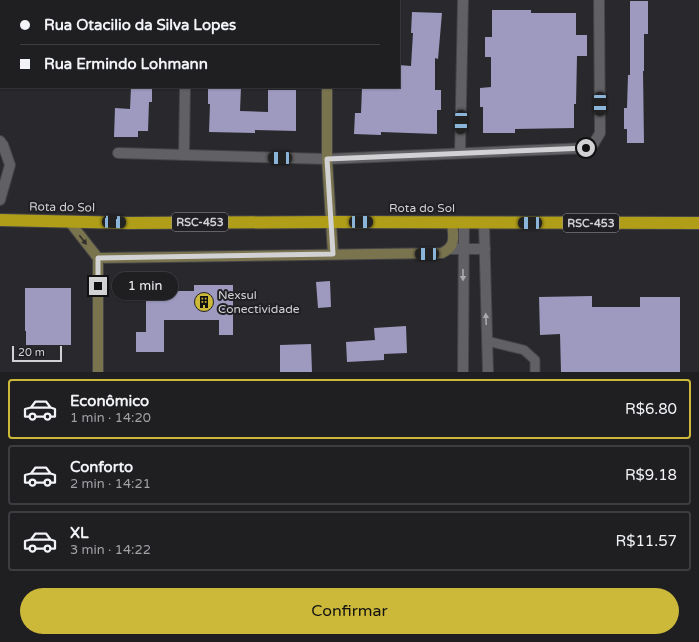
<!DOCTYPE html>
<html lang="pt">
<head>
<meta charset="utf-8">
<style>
	body { margin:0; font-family:"Varela Round",sans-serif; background:#2c2c2f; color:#f1f3f6; height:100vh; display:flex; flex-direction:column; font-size:15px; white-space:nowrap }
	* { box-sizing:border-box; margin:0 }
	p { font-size:13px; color:#a1a2a5 }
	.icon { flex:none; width:22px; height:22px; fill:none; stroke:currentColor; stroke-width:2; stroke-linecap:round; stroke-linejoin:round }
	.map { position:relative; height:372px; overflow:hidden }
	.drawer { display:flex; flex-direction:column; background:#1f1f22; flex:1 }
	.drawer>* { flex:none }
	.hud { position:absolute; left:0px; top:0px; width:400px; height:88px; box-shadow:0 1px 3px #0004,0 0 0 1px #3c3d40; display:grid; align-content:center; height:88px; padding:0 20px; background:#1f1f22 }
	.scale { position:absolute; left:12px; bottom:10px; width:50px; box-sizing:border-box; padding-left:4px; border:2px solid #d2d2d5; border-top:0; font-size:11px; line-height:14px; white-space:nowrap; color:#d2d2d5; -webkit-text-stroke:3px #201f23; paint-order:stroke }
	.end { position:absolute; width:18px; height:18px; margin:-9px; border:5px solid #d2d2d5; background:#111; box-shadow:0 0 0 2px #111 }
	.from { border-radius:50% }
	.bubble { position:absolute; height:28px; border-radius:14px; background:#1f1f22; box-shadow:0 1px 3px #0004,0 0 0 1px #3c3d40; font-size:13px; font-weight:600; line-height:28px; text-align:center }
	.car { position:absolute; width:12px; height:24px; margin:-12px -6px; border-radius:5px; box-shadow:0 0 3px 1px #0007; background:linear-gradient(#222 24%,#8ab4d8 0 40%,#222 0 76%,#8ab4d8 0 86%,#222 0) }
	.hud b { display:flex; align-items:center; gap:14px; height:38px; font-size:15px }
	.hud b+b { border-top:1px solid #3c3d40 }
	.hud i { width:10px; height:10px; background:#f1f3f6 }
	ul { padding:7px 0 0; list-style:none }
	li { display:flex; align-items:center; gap:12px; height:60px; margin:0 8px 6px; padding:0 12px; border:2px solid #3c3d40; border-radius:4px }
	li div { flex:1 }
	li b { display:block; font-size:15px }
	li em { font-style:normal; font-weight:600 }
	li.active { border-color:#ccb939 }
	li>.icon { width:36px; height:36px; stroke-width:1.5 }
	.cta { display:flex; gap:8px; margin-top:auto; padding:8px 20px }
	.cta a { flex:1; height:46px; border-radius:24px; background:#ccb939; color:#111; font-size:16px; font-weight:600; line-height:46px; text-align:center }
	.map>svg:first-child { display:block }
	.building { fill:#9d99bf }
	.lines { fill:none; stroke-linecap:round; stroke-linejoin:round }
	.lane-casing { stroke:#444447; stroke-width:11 }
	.street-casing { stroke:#444447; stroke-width:12 }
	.secondary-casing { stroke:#444447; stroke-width:12 }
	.highway-casing { stroke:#444447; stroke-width:14 }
	.lane { stroke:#616165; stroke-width:9 }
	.street { stroke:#616165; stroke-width:10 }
	.secondary { stroke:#79734e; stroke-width:10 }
	.highway { stroke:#b09e19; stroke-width:12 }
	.oneway { fill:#32302c }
	.oneway2 { fill:#aaaaae }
	.route { stroke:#d2d2d5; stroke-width:5 }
	.labels { text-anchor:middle; stroke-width:4; stroke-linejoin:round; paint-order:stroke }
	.shield { fill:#201f23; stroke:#9d9ca0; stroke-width:1 }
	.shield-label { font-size:11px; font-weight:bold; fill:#d2d2d5 }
	.street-label { font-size:12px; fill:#d2d2d5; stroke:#201f23 }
	.poi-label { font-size:12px; fill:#d2d2d5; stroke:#201f23; text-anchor:start }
</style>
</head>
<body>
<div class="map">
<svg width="699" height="372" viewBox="0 0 699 372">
	<rect width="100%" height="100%" fill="#29292d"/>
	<g class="building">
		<path d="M630,1H648V34H644V71H643L644,143H627V129H624V108H627L628,75H630Z"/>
		<path d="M492,10H531V13H576V35H587V56H577L576,104H574V128L515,129V133H483V107H480V88L491,87V57H485V37H492Z"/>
		<path d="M412,12L442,13L438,59L435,58V90H441V110H437V134L381,132V135L354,134L355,113H361L362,88L399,89V65L411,66L413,33H411Z"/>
		<path d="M131,87H152V102H149L148,131H138V137H114L115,108L130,109Z"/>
		<path d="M208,87H241L240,111L268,112V90H296V131L255,130V133L209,132L210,104H208Z"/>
		<path d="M330,281L331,307L318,308L316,282Z"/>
		<path d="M146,285H164V291H194V285H233V335H219V320H164V352H136V332H146Z"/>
		<path d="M25,288H71V345H26V331H25Z"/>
		<path d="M592,296V307H640V297H680V372H561L560,334L540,335L539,297Z"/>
		<path d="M406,326L407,353L384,354V360L347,362L346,342L375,340L374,328Z"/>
		<path d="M311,344L312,372H280V345Z"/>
	</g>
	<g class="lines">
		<g class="lane-casing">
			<path id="lane" d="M487,341L524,350L535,360V372"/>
		</g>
		<g class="street-casing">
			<g id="street">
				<path d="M186,1V0"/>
				<path d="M0,141L3,145L10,165L0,200"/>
				<path d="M118,153L327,159L587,148L594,143L600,133L599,0"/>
				<path d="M460,153L463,0"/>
				<path d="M184,155L185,87"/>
				<path d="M484,223L488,372"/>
				<path d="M450,249H485"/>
				<path d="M463,372L464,222"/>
			</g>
		</g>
		<g class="secondary-casing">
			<g id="secondary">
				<path d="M327,1V0"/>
				<path d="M327,87V159L333,254"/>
				<path d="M69,221L98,258"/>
				<path d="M98,258L442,253C457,246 453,236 452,222"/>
				<path d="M98,258V372"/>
			</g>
		</g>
		<g class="highway-casing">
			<path id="highway" d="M0,220L129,223L331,222L699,223"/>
		</g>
		<use href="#lane" class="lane"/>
		<use href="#street" class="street"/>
		<use href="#secondary" class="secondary"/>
		<use href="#highway" class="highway"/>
	</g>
	<defs><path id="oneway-solid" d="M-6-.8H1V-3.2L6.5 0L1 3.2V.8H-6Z"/></defs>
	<use class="oneway" href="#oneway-solid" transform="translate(83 240) rotate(52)"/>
	<g class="oneway2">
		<use href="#oneway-solid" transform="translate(463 275) rotate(90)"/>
		<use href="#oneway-solid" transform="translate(486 319) rotate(-92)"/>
	</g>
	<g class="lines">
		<path class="route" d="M98,286V258L333,254L327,159L586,148"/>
	</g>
	<defs>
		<g id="building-disc" transform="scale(1)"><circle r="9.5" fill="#ccb939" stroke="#201f23"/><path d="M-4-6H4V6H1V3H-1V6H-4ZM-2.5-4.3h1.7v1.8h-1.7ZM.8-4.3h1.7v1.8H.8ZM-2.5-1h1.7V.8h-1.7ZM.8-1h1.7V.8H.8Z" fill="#111"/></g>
	</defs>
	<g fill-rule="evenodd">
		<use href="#building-disc" x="204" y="302"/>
	</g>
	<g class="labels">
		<g class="shield">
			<rect x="172" y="213" width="56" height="18" rx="3"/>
			<rect x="563" y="214" width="56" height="18" rx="3"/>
		</g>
		<g class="shield-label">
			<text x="200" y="226">RSC-453</text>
			<text x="591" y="227">RSC-453</text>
		</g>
		<g class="street-label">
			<text transform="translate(62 207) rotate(1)" y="4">Rota do Sol</text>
			<text x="422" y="212">Rota do Sol</text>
		</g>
		<g class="poi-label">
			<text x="218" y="299">Nexsul<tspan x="218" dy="14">Conectividade</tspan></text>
		</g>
	</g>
</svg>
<div class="scale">20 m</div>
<i class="end from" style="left:586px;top:148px"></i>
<i class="end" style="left:98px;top:286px"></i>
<div class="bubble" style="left:112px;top:272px;width:66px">1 min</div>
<i class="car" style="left:600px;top:104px;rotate:180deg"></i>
<i class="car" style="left:461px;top:122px;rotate:181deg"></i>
<i class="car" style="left:280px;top:158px;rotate:271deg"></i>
<i class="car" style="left:114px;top:222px;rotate:92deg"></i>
<i class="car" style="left:361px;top:222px;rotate:90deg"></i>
<i class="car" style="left:530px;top:223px;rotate:270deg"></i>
<i class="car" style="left:427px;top:254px;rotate:270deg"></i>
<div class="hud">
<b><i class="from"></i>Rua Otacilio da Silva Lopes</b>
<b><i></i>Rua Ermindo Lohmann</b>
</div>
</div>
<section class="drawer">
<ul>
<li class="active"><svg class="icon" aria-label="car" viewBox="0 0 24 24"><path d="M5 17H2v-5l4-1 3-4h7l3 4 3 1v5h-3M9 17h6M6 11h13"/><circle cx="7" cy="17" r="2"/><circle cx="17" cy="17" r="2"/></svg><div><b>Econômico</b><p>1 min · 14:20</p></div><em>R$6.80</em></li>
<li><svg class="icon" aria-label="car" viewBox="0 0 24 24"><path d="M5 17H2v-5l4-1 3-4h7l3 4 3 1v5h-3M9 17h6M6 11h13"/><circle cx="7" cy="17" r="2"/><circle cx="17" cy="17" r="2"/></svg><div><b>Conforto</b><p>2 min · 14:21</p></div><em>R$9.18</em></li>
<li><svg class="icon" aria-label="car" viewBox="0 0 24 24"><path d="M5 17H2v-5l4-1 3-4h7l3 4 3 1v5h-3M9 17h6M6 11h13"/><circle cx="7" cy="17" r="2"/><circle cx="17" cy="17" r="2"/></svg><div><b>XL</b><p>3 min · 14:22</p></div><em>R$11.57</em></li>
</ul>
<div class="cta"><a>Confirmar</a></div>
</section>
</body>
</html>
